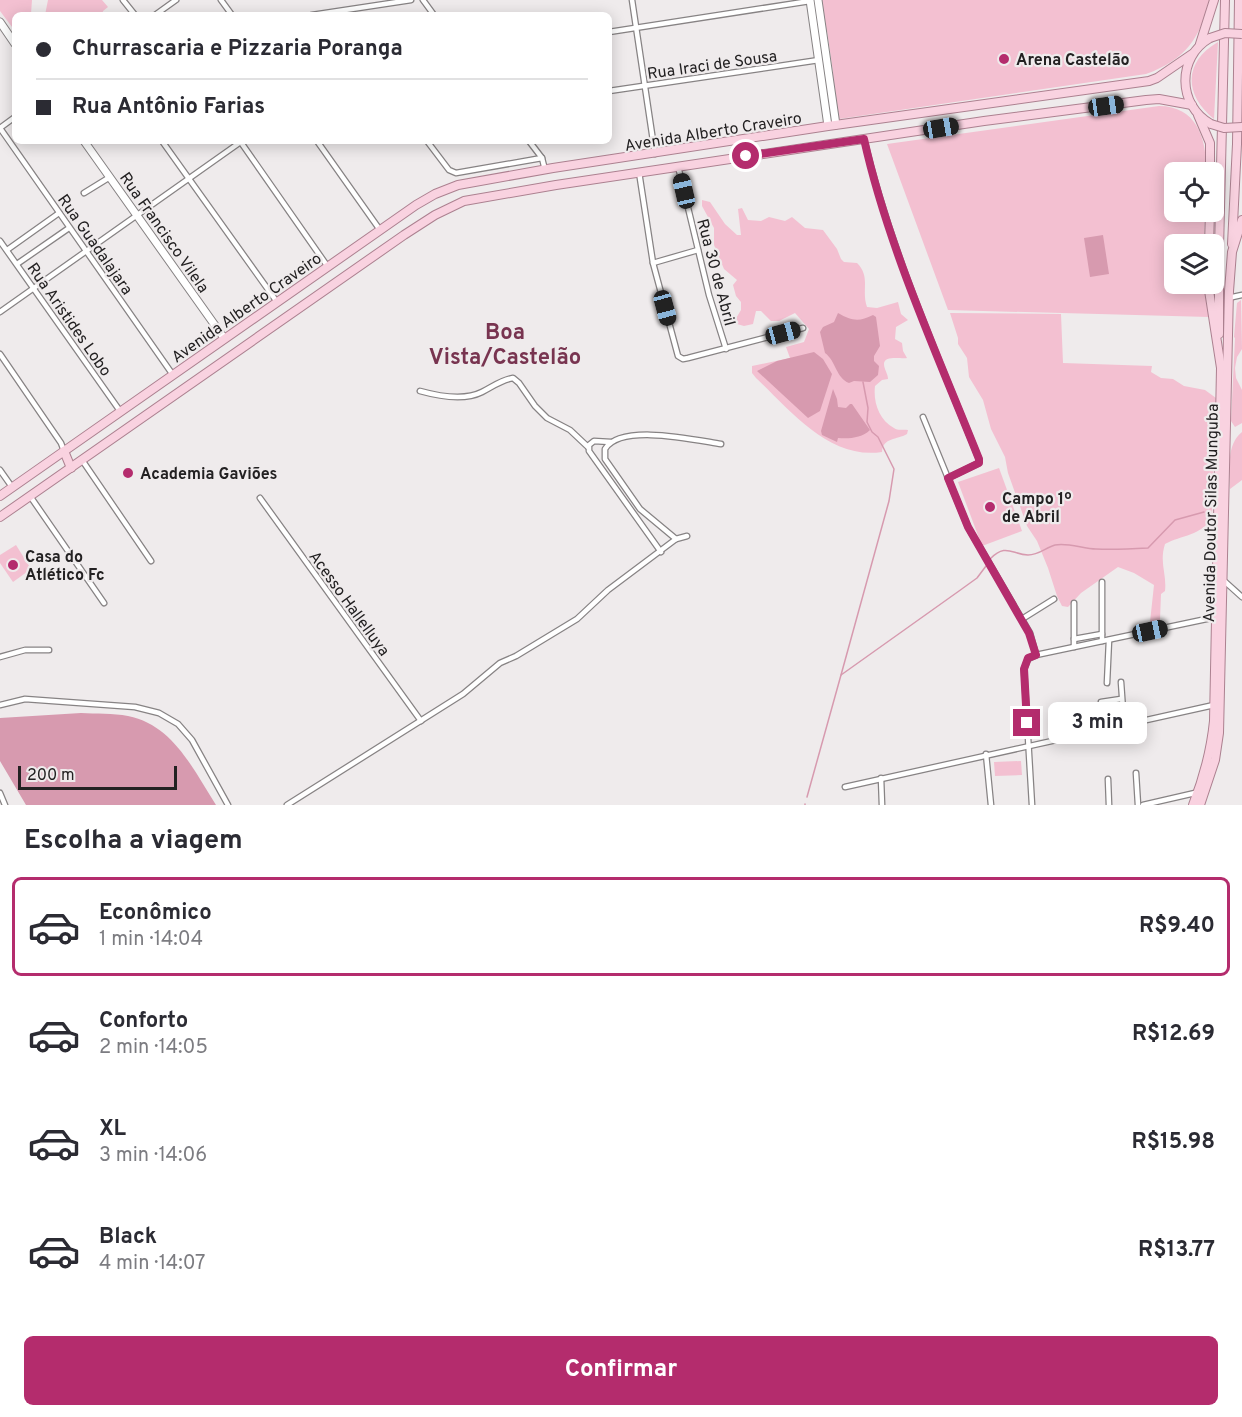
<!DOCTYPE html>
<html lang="pt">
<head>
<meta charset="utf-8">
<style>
	body { margin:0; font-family:Overpass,sans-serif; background:#f2f2f3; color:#2b2b33; height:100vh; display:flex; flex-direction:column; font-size:22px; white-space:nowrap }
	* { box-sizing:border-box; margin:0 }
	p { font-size:20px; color:#7c7c81 }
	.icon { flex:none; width:33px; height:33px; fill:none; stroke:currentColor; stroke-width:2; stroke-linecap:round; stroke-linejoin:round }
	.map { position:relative; height:805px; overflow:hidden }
	.side { display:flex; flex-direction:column; background:#fff; flex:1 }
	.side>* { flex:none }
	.hud { position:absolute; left:12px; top:12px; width:600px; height:132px; border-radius:9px; box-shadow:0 3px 15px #0003; display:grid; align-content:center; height:132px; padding:0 24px; background:#fff }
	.controls { position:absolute; left:1164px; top:162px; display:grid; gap:12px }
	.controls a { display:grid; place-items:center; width:60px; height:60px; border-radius:9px; background:#fff; box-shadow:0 3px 15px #0003; font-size:30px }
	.scale { position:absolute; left:18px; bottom:15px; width:159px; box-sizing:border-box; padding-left:6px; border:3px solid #232122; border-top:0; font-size:16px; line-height:21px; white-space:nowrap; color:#232122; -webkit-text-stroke:4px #efebec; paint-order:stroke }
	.end { position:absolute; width:27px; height:27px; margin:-14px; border:8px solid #b42c6d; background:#fff; box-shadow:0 0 0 3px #fff }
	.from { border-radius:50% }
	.bubble { position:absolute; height:42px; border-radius:9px; background:#fff; box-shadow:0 3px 15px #0003; font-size:20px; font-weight:700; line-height:42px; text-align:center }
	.car { position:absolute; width:18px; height:36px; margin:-18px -9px; border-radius:8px; box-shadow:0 0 4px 2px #0007; background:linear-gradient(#222 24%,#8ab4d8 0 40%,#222 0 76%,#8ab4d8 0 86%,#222 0) }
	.hud b { display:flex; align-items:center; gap:21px; height:57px; font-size:22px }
	.hud b+b { border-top:2px solid #e1e1e2 }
	.hud i { width:15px; height:15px; background:#2b2b33 }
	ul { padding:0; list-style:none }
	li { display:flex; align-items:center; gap:18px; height:99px; margin:0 12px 9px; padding:0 12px; border:3px solid transparent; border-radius:9px }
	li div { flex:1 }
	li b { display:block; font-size:22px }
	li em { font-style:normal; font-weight:700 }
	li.active { border-color:#b42c6d }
	li>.icon { width:54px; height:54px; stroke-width:1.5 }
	h2 { padding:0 24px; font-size:27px; line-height:72px }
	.cta { display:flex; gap:12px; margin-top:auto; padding:12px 24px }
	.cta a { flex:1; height:69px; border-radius:9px; background:#b42c6d; color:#fff; font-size:24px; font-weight:700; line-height:69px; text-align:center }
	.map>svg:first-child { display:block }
	.green { fill:#f3c0d1 }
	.water { fill:#d79aaf }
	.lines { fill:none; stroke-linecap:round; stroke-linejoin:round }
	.stream { stroke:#d79aaf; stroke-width:1.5 }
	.street-casing { stroke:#878384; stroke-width:7 }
	.secondary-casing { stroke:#878384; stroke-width:9 }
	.primary-casing { stroke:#ac8190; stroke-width:10 }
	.street { stroke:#fff; stroke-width:4.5 }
	.secondary { stroke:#fff; stroke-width:7 }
	.primary { stroke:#f9d2e0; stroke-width:8 }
	.primary-bridge-casing { stroke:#ac8190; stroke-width:10; stroke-linecap:butt }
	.primary-bridge { stroke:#f9d2e0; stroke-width:8 }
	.route { stroke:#b42c6d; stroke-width:8 }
	.poi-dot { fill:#b42c6d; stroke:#efebec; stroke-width:2 }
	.labels { text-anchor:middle; stroke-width:4.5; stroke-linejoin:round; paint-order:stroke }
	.poi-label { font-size:16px; font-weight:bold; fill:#232122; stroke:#efebec; text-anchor:start }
	.street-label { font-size:16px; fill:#232122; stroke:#efebec }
	.district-label { font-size:22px; font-weight:bold; fill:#783450; stroke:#efebec }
</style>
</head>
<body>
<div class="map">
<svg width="1242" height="805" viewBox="0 0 1242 805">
	<rect width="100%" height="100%" fill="#efebec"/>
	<g class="green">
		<path d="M0,0H32L31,14L15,15V31L0,11Z"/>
		<path d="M48,0H102L108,7L103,11L102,15H45Z"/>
		<path d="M821,0H1211C1198,39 1187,59 1146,74L839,119L831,76L833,72L827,31L825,28Z"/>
		<path d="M1218,42L1214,119C1184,95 1183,62 1218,42Z"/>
		<path d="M1159,106C1198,106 1207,141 1206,172H1174V212H1205L1204,244H1174V284H1204L1209,317L948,310L887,144Z"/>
		<path d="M702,200L710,202L725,224L737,235H741L738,209L742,208L748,220L761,221L769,217L785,221L792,217L805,228L823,230L837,249L841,259L844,262L857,263C871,277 861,290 867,307L877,308L898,302L901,314L908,320L896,327L895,339L902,343L903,351L907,358C901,359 884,355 884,364C884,369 888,374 888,379L882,380L875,386C873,402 879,420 894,428C898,431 903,429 908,430L907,434C897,440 883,437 882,452C829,460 790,410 756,378L752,373V366L790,358L786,347L804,342L809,329L795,313L779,321H771L761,311H756L753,324L744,326L737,324L735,320L741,310V302L736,296L733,285L737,280L724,269L714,245V228L702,206Z"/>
		<path d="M1241,300L1242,349L1237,357L1235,368L1236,378L1242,390V423L1235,427L1231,421L1235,338L1234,337L1237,303Z"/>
		<path d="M950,313L1061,314L1063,363L1152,366L1151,372L1161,378L1173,379L1184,386L1205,390L1216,398L1212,517C1202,536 1181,535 1165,544C1159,563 1167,574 1165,591L1161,594L1160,620L1150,622L1154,585L1134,573L1118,567L1081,593L1068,607L1062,606L1057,596L1048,568L1037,541L1027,526L1008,473L1005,457L991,429L983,400L969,377L967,358L958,344V338Z"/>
		<path d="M1242,432V480L1230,489C1230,468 1226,445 1242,432Z"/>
		<path d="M999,468L1022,531L982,546L958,482Z"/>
		<path d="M16,545L31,569L13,582L0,563V555Z"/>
		<path d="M1021,761L1022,775L995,776L994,762Z"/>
	</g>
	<g class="water">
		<path d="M1103,235L1109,274L1090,277L1084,238Z"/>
		<path d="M838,313C852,321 859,322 873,315L876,317L880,346L874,356V361L879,366L878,375L870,382L854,381L849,383C836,378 836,361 825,353L820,332L823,327L834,322Z"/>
		<path d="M814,352L823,359L832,374L820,411L808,418L757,371L777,361Z"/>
		<path d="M833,389L837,399L838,407L846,408L850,404H852L870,430C862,438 849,439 838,438L837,442L822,435L821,431Z"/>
		<path d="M81,713C96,714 113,713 128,716C173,725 193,769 216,805H26L0,761V718Z"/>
	</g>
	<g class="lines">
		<g class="stream">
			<path d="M990,559C1006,543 1011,554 1028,555C1039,555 1045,548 1055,545C1067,542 1084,549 1096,549C1113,550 1131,549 1148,548L1175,520L1204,512"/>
			<path d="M841,675L889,501L894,469L878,437L872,432L867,422L868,408L863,382"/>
			<path d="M807,797L841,675L959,591L977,578L986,566"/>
			<path d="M805,805V804"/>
		</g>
		<g class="street-casing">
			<g id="street">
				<path d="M123,0L135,15"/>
				<path d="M221,0L232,15"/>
				<path d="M423,0L434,15"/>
				<path d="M632,0L655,154"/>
				<path d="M155,15L176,0"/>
				<path d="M312,15L411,0"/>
				<path d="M609,32L810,1"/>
				<path d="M609,91L819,60"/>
				<path d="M0,128L173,375"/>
				<path d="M0,128L15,117"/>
				<path d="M864,139C890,249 937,354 979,459V463L948,478"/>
				<path d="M162,141L277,302"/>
				<path d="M240,141L328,267"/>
				<path d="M317,141L380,230"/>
				<path d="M427,141L449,170L456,173L542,158"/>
				<path d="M529,141L542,158L545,170"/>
				<path d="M678,166L709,295L726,349"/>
				<path d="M639,172L653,263L678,356L683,359L688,358L803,328"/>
				<path d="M84,193L110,177"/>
				<path d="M0,241L120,411"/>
				<path d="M7,250L59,213"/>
				<path d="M653,263L698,250"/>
				<path d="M17,264L69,228"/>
				<path d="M1228,298L1242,295"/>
				<path d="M0,312L242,141"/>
				<path d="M0,354L61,443L64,451"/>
				<path d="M420,391C438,396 464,401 482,392C492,387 501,380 513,378L519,383L535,406L547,418L570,430L588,447"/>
				<path d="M923,417L968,527L1030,633L1036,655"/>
				<path d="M611,442L594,441L589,445V451L661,552"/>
				<path d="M82,460L151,561"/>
				<path d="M0,470L12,487"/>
				<path d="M30,496L104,603"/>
				<path d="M260,498L421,721"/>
				<path d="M676,539L640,509L605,459V449C621,423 695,440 721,444"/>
				<path d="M1222,579L1242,597"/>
				<path d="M1074,603V647"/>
				<path d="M1022,619L1054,599"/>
				<path d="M1074,639L1102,634"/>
				<path d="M1102,641V582"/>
				<path d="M0,657L25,650H49"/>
				<path d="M1121,682L1124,724"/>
				<path d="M1107,683L1109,640"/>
				<path d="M1101,702L1121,699"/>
				<path d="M0,705L25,699L135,707L159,713L178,724L192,740L228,805"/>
				<path d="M986,754L991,805"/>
				<path d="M1136,773L1138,805"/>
				<path d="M881,778L882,805"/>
				<path d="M1108,779L1109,805"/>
				<path d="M845,787L1214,705"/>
				<path d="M0,793L5,805"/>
				<path d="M287,805L463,694L500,663L516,656L577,619L608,590L676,539L687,536"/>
				<path d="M1032,805L1024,669L1028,659L1036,655L1216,617"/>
				<path d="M1143,805L1195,793H1197V795"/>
			</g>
		</g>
		<g class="secondary-casing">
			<g id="secondary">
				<path d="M810,0L828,126"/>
				<path d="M818,0L836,125"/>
				<path d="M0,22L15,44"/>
				<path d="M84,141L224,338"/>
			</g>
		</g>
		<g class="primary-casing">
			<g id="primary">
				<path d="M1210,38C1177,57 1177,105 1211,124"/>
				<path d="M1200,44L1214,0"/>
				<path d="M1198,115L1210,143V172"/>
				<path d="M1209,244L1210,212"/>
				<path d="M1232,244L1237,144L1239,0"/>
				<path d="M1219,334V250L1225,0"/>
				<path d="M64,451L71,468"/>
				<path d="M0,496L416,205L435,194L458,185L553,168L828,126L1149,81L1157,78L1192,54"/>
				<path d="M0,517L404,235L435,215L464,201L556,185L984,121L1146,100L1159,99L1192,105"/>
				<path d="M1193,805C1204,777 1211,751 1214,721L1221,368L1208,284"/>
				<path d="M1200,805L1215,760L1219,733L1229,291L1232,252L1242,220"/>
			</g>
		</g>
		<use href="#street" class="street"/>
		<use href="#secondary" class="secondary"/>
		<use href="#primary" class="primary"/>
		<g class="primary-bridge-casing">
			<g id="primary-bridge">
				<path d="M1210,38L1225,33L1242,34"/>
				<path d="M1211,124L1224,128L1242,127"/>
			</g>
		</g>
		<use href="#primary-bridge" class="primary-bridge"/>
	</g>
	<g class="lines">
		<path class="route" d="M746,156L864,139C888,247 938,356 979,459V463L948,478L968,527L1029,633L1036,655L1028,658L1024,669L1027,723"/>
	</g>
	<g class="poi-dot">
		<circle cx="1004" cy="59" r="6"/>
		<circle cx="128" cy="473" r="6"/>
		<circle cx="990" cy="507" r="6"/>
		<circle cx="13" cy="565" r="6"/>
	</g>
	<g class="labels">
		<g class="poi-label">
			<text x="1016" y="65">Arena Castelão</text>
			<text x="140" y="479">Academia Gaviões</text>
			<text x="1002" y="504">Campo 1º<tspan x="1002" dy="18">de Abril</tspan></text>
			<text x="25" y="562">Casa do<tspan x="25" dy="18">Atlético Fc</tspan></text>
		</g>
		<g class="street-label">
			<text transform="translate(712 64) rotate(-8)" y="6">Rua Iraci de Sousa</text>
			<text transform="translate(713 131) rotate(-9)" y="6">Avenida Alberto Craveiro</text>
			<text transform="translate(165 232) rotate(55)" y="6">Rua Francisco Vilela</text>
			<text transform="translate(96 244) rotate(55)" y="6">Rua Guadalajara</text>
			<text transform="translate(717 272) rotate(75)" y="6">Rua 30 de Abril</text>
			<text transform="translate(246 307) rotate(-35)" y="6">Avenida Alberto Craveiro</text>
			<text transform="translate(70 319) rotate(55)" y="6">Rua Aristides Lobo</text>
			<text transform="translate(1210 513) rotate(-89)" y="6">Avenida Doutor Silas Munguba</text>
			<text transform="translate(350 603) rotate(54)" y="6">Acesso Hallelluya</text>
		</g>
		<g class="district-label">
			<text x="505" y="339">Boa<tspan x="505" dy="25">Vista/Castelão</tspan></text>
		</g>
	</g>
</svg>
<div class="controls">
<a><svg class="icon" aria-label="locate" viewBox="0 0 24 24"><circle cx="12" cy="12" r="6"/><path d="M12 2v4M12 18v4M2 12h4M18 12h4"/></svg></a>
<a><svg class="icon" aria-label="layers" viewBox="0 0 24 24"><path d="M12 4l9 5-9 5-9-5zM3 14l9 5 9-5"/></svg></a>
</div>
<div class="scale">200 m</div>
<i class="end from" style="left:746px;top:156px"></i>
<i class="end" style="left:1027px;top:723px"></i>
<div class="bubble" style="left:1048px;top:702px;width:99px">3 min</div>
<i class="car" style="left:1106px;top:106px;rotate:82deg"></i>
<i class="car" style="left:941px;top:128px;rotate:81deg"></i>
<i class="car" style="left:684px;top:191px;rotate:347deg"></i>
<i class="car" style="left:665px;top:308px;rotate:165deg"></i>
<i class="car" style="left:783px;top:333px;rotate:75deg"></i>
<i class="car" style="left:1150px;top:631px;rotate:78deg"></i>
<div class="hud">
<b><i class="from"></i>Churrascaria e Pizzaria Poranga</b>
<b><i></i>Rua Antônio Farias</b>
</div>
</div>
<section class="side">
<h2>Escolha a viagem</h2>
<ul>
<li class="active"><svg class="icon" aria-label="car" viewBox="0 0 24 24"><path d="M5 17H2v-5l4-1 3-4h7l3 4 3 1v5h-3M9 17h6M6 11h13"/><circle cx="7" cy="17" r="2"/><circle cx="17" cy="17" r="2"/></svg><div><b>Econômico</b><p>1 min · 14:04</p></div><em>R$9.40</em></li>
<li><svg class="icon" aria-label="car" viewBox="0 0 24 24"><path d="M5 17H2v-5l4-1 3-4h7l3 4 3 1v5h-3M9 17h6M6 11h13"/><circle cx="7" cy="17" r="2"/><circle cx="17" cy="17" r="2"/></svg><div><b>Conforto</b><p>2 min · 14:05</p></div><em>R$12.69</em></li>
<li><svg class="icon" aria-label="car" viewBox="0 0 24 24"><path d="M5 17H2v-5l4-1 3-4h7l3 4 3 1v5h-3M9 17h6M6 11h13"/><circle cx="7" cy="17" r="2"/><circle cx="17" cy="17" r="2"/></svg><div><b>XL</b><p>3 min · 14:06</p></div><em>R$15.98</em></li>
<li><svg class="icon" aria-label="car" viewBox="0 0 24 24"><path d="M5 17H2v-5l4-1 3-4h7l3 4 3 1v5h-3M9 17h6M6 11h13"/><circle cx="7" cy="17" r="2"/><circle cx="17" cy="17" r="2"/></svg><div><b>Black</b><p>4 min · 14:07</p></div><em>R$13.77</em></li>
</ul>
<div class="cta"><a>Confirmar</a></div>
</section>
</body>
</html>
